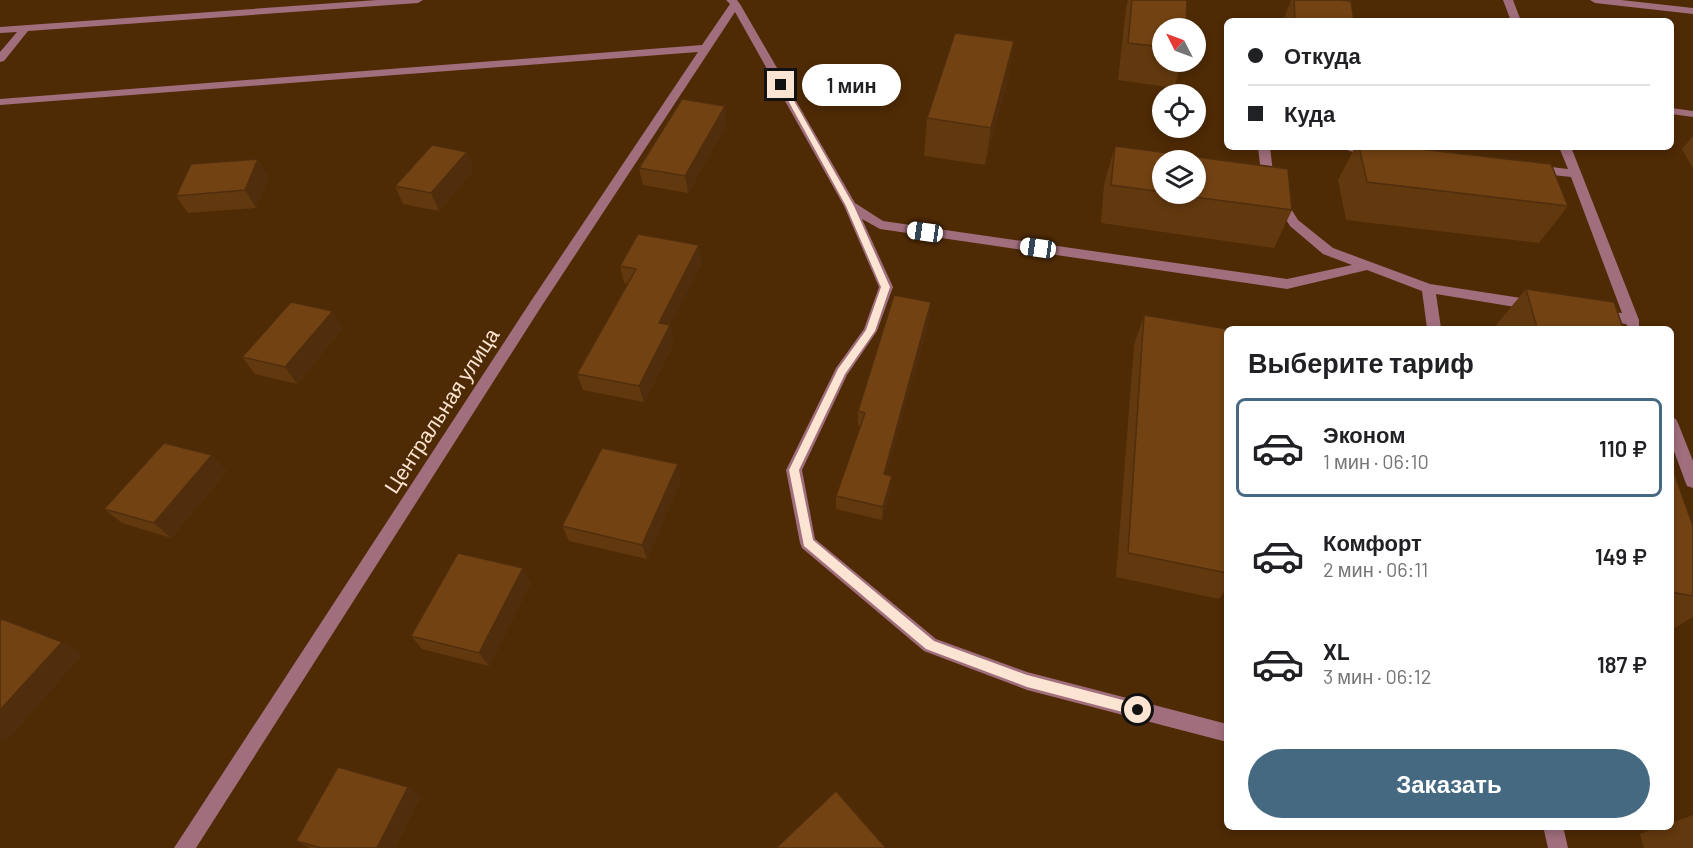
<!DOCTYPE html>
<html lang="ru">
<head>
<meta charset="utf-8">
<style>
	body { margin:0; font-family:Barlow,sans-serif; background:#f6f6f6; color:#202124; height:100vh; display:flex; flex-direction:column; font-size:22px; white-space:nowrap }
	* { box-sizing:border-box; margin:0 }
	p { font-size:20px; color:#757577 }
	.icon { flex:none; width:33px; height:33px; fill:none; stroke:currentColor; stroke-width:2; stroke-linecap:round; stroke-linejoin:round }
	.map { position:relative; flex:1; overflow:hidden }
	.sheet { position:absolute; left:1224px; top:326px; width:450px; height:504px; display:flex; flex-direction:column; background:#fff; border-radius:9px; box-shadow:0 3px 9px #0003 }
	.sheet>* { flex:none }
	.hud { position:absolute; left:1224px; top:18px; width:450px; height:132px; border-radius:9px; box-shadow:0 3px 9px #0003; display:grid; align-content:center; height:132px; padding:0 24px; background:#fff }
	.needle { width:39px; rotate:312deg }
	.fabs { position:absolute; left:1152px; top:18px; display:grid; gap:12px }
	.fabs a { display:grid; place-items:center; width:54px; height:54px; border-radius:50%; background:#fff; box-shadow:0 3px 9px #0003; font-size:30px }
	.end { position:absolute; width:27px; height:27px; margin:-14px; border:8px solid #fbe4d2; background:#111; box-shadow:0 0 0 3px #111 }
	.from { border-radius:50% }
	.bubble { position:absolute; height:42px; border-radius:21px; background:#fff; box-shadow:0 3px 9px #0003; font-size:20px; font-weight:600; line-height:42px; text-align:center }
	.car { position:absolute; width:18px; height:36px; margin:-18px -9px; border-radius:8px; box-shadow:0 0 4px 2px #0007; background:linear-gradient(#fff 24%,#345 0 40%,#fff 0 76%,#345 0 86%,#fff 0) }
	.hud b { display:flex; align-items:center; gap:21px; height:57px; font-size:22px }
	.hud b+b { border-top:2px solid #e0e0e0 }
	.hud i { width:15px; height:15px; background:#202124 }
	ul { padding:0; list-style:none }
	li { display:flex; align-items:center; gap:18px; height:99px; margin:0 12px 9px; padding:0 12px; border:3px solid transparent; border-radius:9px }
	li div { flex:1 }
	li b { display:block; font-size:22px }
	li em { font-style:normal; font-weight:600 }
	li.active { border-color:#466982 }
	li>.icon { width:54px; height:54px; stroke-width:1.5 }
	h2 { padding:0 24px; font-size:27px; line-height:72px }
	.primary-button { display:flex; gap:12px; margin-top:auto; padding:12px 24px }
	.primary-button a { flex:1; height:69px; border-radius:36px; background:#466982; color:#fff; font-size:24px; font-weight:600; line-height:69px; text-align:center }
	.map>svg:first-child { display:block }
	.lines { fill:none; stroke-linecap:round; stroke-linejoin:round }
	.minor { fill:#a16e7d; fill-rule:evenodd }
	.wall { fill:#62390f; fill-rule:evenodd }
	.shaded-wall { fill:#502e0d }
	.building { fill:#724212; stroke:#502e0d; stroke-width:1.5 }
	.route { fill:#fbe4d2 }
	.labels { text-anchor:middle; stroke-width:4.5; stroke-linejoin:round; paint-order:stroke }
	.street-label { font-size:21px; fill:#fbe4d2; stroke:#4e2a05 }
</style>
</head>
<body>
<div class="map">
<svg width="1693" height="848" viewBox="0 0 1693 848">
	<rect width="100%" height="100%" fill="#4e2a05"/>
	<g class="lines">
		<g class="minor">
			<path d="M377,0H423L418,3L28,31L4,61L0,62V52L17,32L0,33V27Z"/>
			<path d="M726,0H737L740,4L855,203L883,221L1287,279L1352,265L1323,254L1290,226L1262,181L1258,147H1270L1274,181L1298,220L1333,248L1430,284L1534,300L1541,305L1534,310L1436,294L1441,328H1427L1422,291L1367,270L1287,289L880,229L862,219L893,287L877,331L847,375L802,470L815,539L936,639L1027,672L1227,724V742L1027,690L924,651L802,548L800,543L786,470L836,368L864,329L879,287L844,206L735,12L541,307L196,848H174L531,301L698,52L0,105V99L702,45L730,4Z"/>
			<path d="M1503,0H1513L1521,21H1511Z"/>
			<path d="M1590,0H1621L1693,8V14L1595,3Z"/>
			<path d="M1671,108L1693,111V117L1671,114Z"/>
			<path d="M1341,147H1375L1379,150C1371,156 1349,153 1341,147Z"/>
			<path d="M1559,147H1571L1639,320V328H1629L1626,324L1595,319L1593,315L1595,311L1622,313L1571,177L1534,173L1528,169L1534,165L1568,169Z"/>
			<path d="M1671,417L1676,419L1678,423L1693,461V488L1687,486L1685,481L1671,443Z"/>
			<path d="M1543,826H1563L1568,848H1548Z"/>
		</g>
	</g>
	<g class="wall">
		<path d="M1128,0H1187L1162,28V62H1182L1174,88L1118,80L1126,8Z"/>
		<path d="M1291,0H1340L1354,21H1283Z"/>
		<path d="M1014,41L1008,78L985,165L924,156L927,118Z"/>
		<path d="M727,123L688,193L643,185L639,168Z"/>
		<path d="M1693,136V169L1682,149Z"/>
		<path d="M1115,146L1288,169L1292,210L1274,248L1101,223L1104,184ZM1162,160H1196V194H1162Z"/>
		<path d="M1355,147H1403L1568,206L1539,243L1346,220L1338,180Z"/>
		<path d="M474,169L439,211L403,204L395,186Z"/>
		<path d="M269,177L256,208L188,213L176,196Z"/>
		<path d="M702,262L670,325L674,342L644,402L583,390L577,374L628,284L624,283L620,266Z"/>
		<path d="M1526,289L1623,328H1497L1496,325Z"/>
		<path d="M1144,315L1227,329V588L1219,599L1116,577L1134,345Z"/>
		<path d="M930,317L886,475L891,490L882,520L836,509V496L860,426L858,425V411Z"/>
		<path d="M343,328L297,384L255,374L242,357Z"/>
		<path d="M1671,464L1693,526V617L1671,630Z"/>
		<path d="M227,471L171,538L122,523L104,509Z"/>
		<path d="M681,480L647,559L569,541L562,526Z"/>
		<path d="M531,582L489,666L422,649L411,636Z"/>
		<path d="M408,787L421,797L395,848H310L296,841Z"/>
		<path d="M1693,815V848H1644L1640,834L1660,826H1671V823Z"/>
	</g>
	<g class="shaded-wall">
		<path d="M1014,41L1008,78L985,165L991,128Z"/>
		<path d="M725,106L727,123L688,193L685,176Z"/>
		<path d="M467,152L474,169L439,211L431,193Z"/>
		<path d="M258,159L269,177L256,208L245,190Z"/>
		<path d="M699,245L702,262L663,340L659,323Z"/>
		<path d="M931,302L930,317L883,488L884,474Z"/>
		<path d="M333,311L343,328L297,384L285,367Z"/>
		<path d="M670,325L674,342L644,402L639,386Z"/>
		<path d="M212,455L227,471L171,538L154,523Z"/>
		<path d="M678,464L681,480L647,559L642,545Z"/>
		<path d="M892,476L891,490L882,520L883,507Z"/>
		<path d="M523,568L531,582L489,666L479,653Z"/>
		<path d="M62,642L83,654L6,742L0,739V710Z"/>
		<path d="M408,787L421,797L395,848H377Z"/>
	</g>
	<g class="building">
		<path d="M1132,0H1187L1186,28H1162V47L1128,43Z"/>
		<path d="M1294,0H1340L1351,1L1354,21H1295Z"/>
		<path d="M955,33L1014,41L991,128L927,118Z"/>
		<path d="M682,99L725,106L685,176L639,168Z"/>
		<path d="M432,145L467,152L431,193L395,186Z"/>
		<path d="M1115,146L1288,169L1292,210L1171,194H1196V160H1162V192L1111,185Z"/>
		<path d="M1359,147H1403L1551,164L1568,206L1367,182Z"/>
		<path d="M258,159L245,190L176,196L191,164Z"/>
		<path d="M638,234L699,245L659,323L670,325L639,386L577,374L636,269L620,266Z"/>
		<path d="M1526,289L1614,302L1623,328H1537Z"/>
		<path d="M894,295L931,302L884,474L892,476L883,507L836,496L865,413L858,411Z"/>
		<path d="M291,302L333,311L285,367L242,357Z"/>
		<path d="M1144,315L1227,329V573L1128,553Z"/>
		<path d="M164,443L212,455L154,523L104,509Z"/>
		<path d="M602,448L678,464L642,545L562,526Z"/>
		<path d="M1671,464L1693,526V596L1671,592Z"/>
		<path d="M458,553L523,568L479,653L411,636Z"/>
		<path d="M2,619L62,642L0,710V621Z"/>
		<path d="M338,767L408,787L377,848H321L296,841Z"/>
		<path d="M836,791L886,848H776Z"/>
	</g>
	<path class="route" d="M779,84L785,85L854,206L890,287L875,331L845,374L799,470L813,540L934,641L1027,675L1138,704L1144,710L1142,714L1138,716L1027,687L926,649L804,546L789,470L838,369L866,330L881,287L846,206Z"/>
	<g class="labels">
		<g class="street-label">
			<text transform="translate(442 411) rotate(-57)" y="7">Центральная улица</text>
		</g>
	</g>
</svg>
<div class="fabs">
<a><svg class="needle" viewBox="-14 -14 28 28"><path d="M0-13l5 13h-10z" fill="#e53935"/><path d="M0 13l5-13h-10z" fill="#757577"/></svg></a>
<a><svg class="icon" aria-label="locate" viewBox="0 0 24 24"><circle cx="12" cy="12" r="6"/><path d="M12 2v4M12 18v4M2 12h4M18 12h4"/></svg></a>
<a><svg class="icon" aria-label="layers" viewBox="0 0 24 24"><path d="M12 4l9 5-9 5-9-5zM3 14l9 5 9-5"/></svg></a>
</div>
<i class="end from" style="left:1138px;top:710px"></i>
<i class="end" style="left:781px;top:85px"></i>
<div class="bubble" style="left:802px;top:64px;width:99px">1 мин</div>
<i class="car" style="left:925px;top:232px;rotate:278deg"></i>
<i class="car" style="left:1038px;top:248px;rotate:278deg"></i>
<div class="hud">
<b><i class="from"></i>Откуда</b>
<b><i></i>Куда</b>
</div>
<section class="sheet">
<h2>Выберите тариф</h2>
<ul>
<li class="active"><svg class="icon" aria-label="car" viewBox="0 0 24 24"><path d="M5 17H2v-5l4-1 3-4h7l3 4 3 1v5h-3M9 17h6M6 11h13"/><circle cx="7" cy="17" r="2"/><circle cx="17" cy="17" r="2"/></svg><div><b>Эконом</b><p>1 мин · 06:10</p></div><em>110 ₽</em></li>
<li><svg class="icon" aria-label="car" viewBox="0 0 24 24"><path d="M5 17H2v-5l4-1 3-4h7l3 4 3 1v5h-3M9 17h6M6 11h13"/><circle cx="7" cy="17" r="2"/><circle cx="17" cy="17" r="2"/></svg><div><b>Комфорт</b><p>2 мин · 06:11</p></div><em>149 ₽</em></li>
<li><svg class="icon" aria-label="car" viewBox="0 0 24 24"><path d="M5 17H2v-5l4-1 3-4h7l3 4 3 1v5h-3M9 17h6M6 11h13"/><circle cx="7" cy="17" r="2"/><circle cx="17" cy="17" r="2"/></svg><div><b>XL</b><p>3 мин · 06:12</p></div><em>187 ₽</em></li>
</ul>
<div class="primary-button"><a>Заказать</a></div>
</section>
</div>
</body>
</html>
